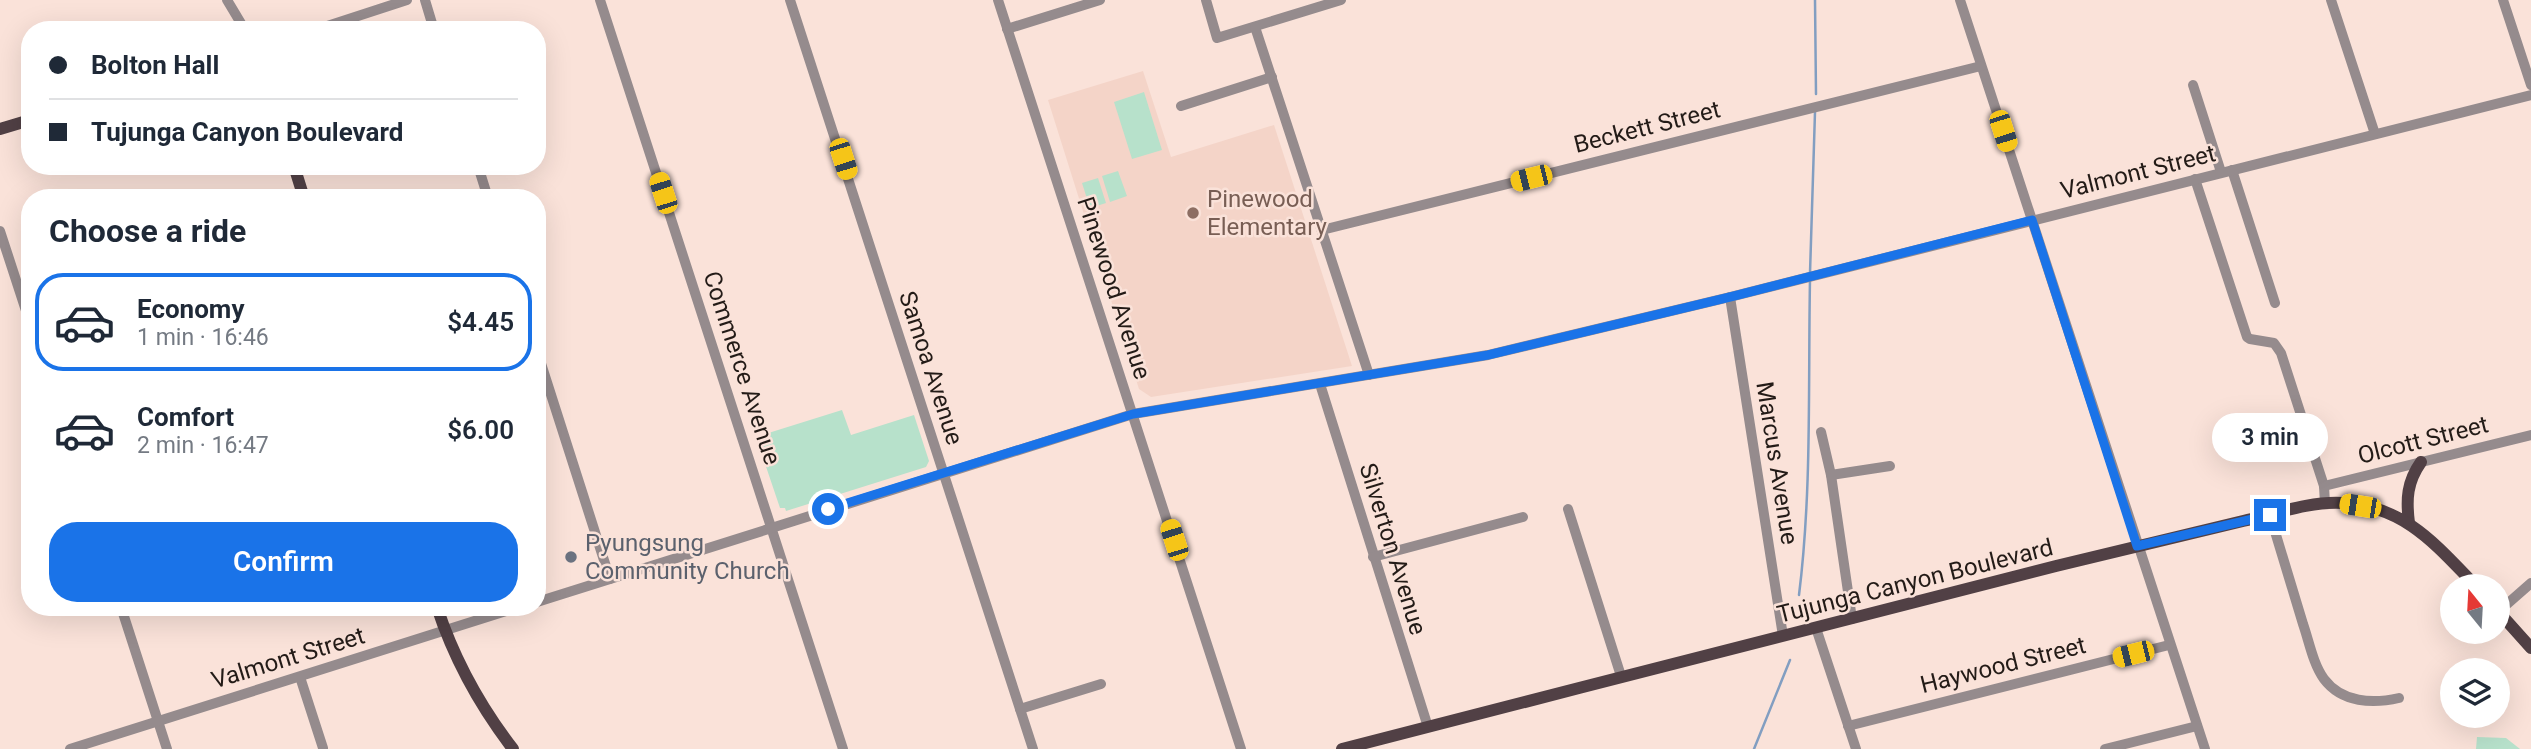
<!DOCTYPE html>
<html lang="en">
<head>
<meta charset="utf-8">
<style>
	body { margin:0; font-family:Roboto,sans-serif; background:#f2f2f3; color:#1f2937; height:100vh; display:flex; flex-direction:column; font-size:26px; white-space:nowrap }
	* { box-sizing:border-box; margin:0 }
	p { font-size:23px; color:#747a83 }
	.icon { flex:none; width:38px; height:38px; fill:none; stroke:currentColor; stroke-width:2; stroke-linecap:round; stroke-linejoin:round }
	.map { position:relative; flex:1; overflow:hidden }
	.side { position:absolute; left:21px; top:189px; width:525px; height:427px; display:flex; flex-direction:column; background:#fff; border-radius:28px; box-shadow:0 7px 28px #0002 }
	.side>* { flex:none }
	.banner { position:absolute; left:21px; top:21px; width:525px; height:154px; border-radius:28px; box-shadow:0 7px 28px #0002; display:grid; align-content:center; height:154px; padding:0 28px; background:#fff }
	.needle { width:46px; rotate:342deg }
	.fabs { position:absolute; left:2440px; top:574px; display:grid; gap:14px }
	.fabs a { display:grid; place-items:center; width:70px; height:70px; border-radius:50%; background:#fff; box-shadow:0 7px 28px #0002; font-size:35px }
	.end { position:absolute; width:32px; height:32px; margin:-16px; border:9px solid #1a73e8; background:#fff; box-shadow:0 0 0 4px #fff }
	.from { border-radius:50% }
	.bubble { position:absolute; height:49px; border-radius:24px; background:#fff; box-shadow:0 7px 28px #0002; font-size:23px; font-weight:600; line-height:49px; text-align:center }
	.car { position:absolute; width:21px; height:42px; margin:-21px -10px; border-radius:9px; box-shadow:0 0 5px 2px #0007; background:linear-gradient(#f5c518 24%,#345 0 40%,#f5c518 0 76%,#345 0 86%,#f5c518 0) }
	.banner b { display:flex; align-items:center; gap:24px; height:66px; font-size:26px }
	.banner b+b { border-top:2px solid #e0e1e3 }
	.banner i { width:18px; height:18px; background:#1f2937 }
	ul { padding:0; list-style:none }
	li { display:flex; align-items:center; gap:21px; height:98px; margin:0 14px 10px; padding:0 14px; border:4px solid transparent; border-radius:28px }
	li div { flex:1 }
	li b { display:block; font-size:26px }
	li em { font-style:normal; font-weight:600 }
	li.on { border-color:#1a73e8 }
	li>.icon { width:63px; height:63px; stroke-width:1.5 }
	h2 { padding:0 28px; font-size:32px; line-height:84px }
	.action { display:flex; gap:14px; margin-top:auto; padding:14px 28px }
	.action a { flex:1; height:80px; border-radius:28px; background:#1a73e8; color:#fff; font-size:28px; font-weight:600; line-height:80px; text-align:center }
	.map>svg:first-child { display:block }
	.built { fill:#f4d4c8 }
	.green { fill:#b7e1cb }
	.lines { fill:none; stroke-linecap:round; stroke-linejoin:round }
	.stream { stroke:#829ec1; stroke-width:2.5 }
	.minor { stroke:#958b8d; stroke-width:10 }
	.major { stroke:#514045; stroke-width:12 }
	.route { stroke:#1a73e8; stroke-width:9 }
	.education-dot { fill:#8d6e63; stroke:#fae2d9; stroke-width:2.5 }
	.worship-dot { fill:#6b7280; stroke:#fae2d9; stroke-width:2.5 }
	.labels { text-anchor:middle; stroke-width:5; stroke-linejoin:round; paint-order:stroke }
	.street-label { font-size:24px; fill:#231b17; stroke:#fae2d9 }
	.education-label { font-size:24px; fill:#785e54; stroke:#fae2d9; text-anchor:start }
	.worship-label { font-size:24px; fill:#5b616d; stroke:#fae2d9; text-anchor:start }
</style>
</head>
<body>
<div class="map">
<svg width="2531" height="749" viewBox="0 0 2531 749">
	<rect width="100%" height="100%" fill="#fae2d9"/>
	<path class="built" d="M1143,71L1171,157L1274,125L1352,366L1151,397L1139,389L1048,100Z"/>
	<g class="green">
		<path d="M1144,92L1162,150L1132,159L1114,102Z"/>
		<path d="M1118,171L1127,196L1110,202L1102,176Z"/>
		<path d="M1098,178L1106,203L1090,208L1082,183Z"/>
		<path d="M842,410L851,435L914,415L929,461L926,467L786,511L785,508H780L756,437Z"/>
		<path d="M2477,737L2506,738L2520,749H2476Z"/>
	</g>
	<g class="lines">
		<g class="stream">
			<path d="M1815,0L1816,94"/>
			<path d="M1810,273L1815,112"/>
			<path d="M1799,595C1812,491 1808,384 1810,280"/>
			<path d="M1754,749L1790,660"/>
		</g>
		<g class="minor">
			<path d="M227,0L245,30"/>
			<path d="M425,0L434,30"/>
			<path d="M600,0L843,749"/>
			<path d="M790,0L1033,749"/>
			<path d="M998,0L1241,749"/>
			<path d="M1206,0L1217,38L1341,0"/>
			<path d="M1960,0L2205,749"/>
			<path d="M2331,0L2375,134"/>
			<path d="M2503,0L2531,85"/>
			<path d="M1255,27L1369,375"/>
			<path d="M1007,29L1100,0"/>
			<path d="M315,30L407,0"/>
			<path d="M2193,85L2221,172"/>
			<path d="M1181,106L1272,77"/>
			<path d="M478,166L488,198"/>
			<path d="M2232,170L2275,303"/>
			<path d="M2195,179L2247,337L2250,339L2274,343L2281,353L2324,486L2325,504"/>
			<path d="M1322,230L1981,66"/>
			<path d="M0,231L30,323"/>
			<path d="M1730,297L1783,636"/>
			<path d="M537,351L610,579"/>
			<path d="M1320,384L1428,727"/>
			<path d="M1821,432L1831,475L1852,619"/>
			<path d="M1831,475L1890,466"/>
			<path d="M2324,486L2531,435"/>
			<path d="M1568,509L1621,676"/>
			<path d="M2270,515C2281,551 2292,588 2303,624C2309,641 2313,664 2324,679C2342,703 2373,704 2399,698"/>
			<path d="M1373,557L1523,517"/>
			<path d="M537,602L1133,414L1488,355L1730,297L2531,95"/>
			<path d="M121,607L167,749"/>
			<path d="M2498,612L2531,583"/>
			<path d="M1816,628L1856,749"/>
			<path d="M300,677L323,748"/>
			<path d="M1020,709L1101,684"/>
			<path d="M1848,726L2169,645"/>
			<path d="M70,749L519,607"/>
			<path d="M2105,749L2197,726"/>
		</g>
		<g class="major">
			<path d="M0,129L30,120"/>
			<path d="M294,166L304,198"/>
			<path d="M2409,523C2406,499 2407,482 2421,462"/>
			<path d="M437,607C454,659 480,706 513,749"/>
			<path d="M2497,610L2531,648"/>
			<path d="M1342,749C1580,688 1818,626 2056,566C2119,551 2181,536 2243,521C2275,514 2309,501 2343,503C2405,506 2436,545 2476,586"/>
		</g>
	</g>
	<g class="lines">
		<path class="route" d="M828,509L1133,414L1488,355L1730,297L2032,220L2137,546L2270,515"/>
	</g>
	<circle class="education-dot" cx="1193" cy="213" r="7"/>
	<circle class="worship-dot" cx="571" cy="557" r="7"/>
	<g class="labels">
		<g class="street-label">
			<text transform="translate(1647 127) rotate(-14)" y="8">Beckett Street</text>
			<text transform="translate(2138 172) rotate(-14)" y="8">Valmont Street</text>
			<text transform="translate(1114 288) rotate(72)" y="8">Pinewood Avenue</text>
			<text transform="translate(742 368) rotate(72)" y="8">Commerce Avenue</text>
			<text transform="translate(931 368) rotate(72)" y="8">Samoa Avenue</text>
			<text transform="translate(2423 440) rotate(-14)" y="8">Olcott Street</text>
			<text transform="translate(1777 463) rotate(81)" y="8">Marcus Avenue</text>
			<text transform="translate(1393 549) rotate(73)" y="8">Silverton Avenue</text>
			<text transform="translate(1915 581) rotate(-14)" y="8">Tujunga Canyon Boulevard</text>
			<text transform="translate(288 658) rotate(-17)" y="8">Valmont Street</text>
			<text transform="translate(2003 665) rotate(-14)" y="8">Haywood Street</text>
		</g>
		<g class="education-label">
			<text x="1207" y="207">Pinewood<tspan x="1207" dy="28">Elementary</tspan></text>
		</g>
		<g class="worship-label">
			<text x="585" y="551">Pyungsung<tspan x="585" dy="28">Community Church</tspan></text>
		</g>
	</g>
</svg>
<div class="fabs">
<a><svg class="needle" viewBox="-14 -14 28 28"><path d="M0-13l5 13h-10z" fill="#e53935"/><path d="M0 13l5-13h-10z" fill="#747a83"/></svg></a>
<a><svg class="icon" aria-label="layers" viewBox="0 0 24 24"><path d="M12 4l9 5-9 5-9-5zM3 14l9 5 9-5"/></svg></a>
</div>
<i class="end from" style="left:828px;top:509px"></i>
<i class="end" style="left:2270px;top:515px"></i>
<div class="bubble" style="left:2212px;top:413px;width:116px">3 min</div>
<i class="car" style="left:2003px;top:131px;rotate:162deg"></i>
<i class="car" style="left:843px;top:159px;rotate:162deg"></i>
<i class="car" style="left:1531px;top:178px;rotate:256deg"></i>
<i class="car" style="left:663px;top:193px;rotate:342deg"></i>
<i class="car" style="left:2360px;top:506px;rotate:279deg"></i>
<i class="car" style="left:1174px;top:540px;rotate:342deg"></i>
<i class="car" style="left:2133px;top:654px;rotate:256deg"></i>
<div class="banner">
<b><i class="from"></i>Bolton Hall</b>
<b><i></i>Tujunga Canyon Boulevard</b>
</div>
<section class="side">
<h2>Choose a ride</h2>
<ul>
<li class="on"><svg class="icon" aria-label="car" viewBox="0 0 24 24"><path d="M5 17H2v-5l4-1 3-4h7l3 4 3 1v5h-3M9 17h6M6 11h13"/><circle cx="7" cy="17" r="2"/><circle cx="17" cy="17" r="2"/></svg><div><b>Economy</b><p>1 min · 16:46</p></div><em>$4.45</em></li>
<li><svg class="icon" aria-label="car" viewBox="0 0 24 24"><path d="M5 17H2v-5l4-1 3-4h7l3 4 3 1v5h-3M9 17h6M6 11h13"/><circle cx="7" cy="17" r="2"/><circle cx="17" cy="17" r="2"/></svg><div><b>Comfort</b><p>2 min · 16:47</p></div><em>$6.00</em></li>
</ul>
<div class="action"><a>Confirm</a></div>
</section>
</div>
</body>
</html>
